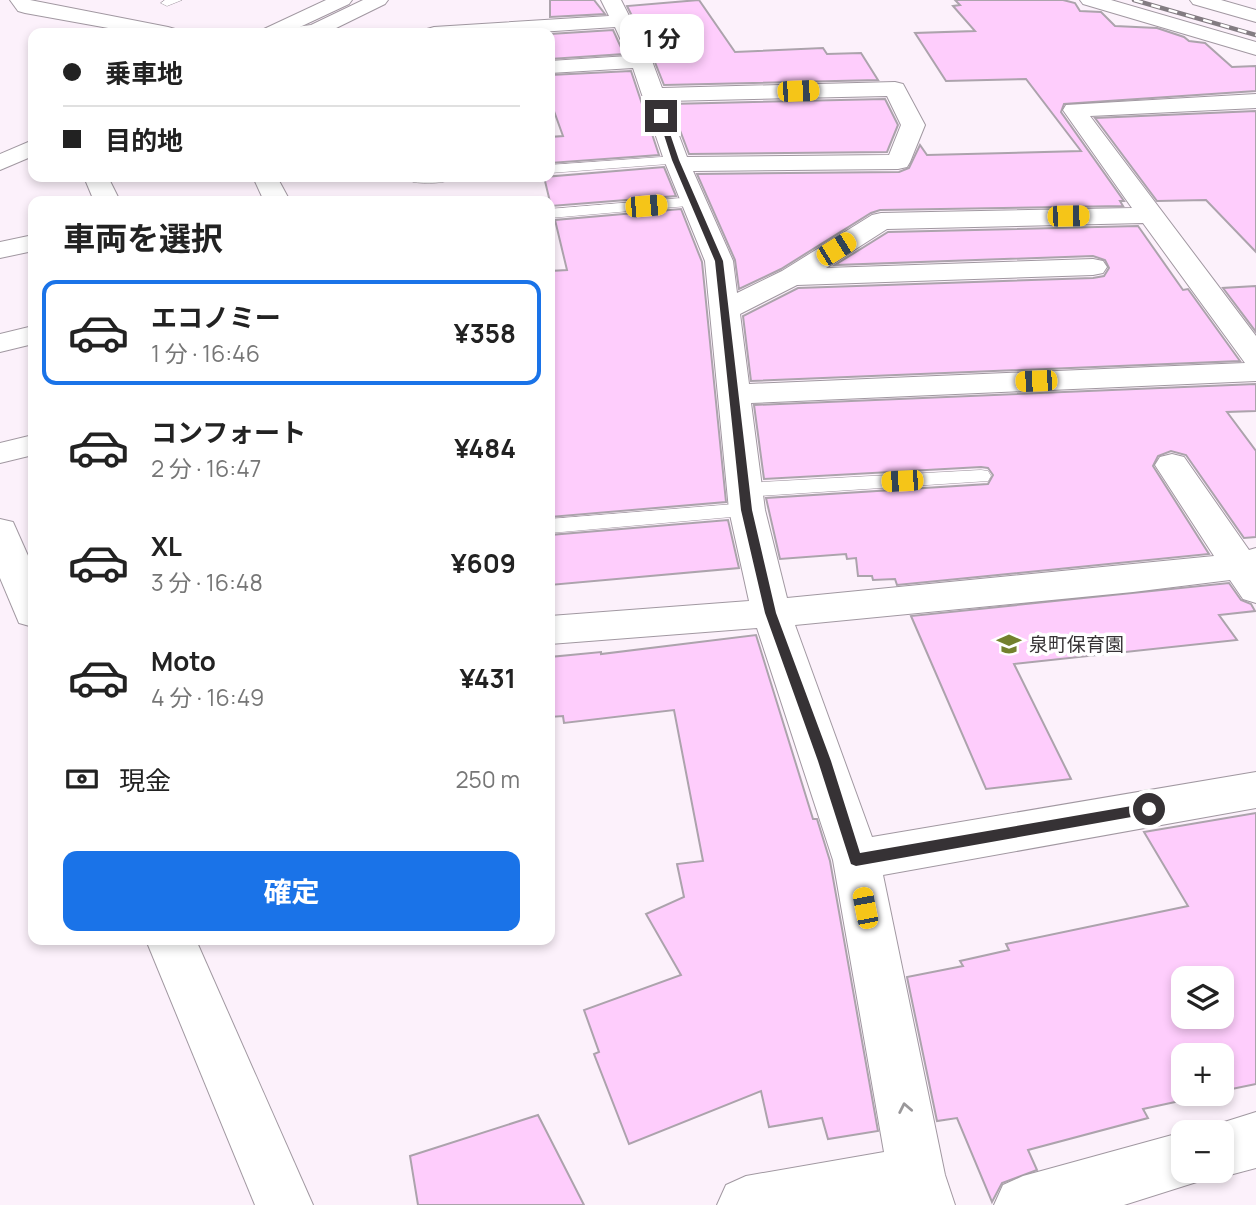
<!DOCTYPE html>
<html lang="ja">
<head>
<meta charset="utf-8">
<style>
	body { margin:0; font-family:Manrope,"Noto Sans JP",sans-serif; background:#f2f2f2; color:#222; height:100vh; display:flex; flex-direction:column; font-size:26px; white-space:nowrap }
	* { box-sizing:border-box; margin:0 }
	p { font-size:23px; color:#767676 }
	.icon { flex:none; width:38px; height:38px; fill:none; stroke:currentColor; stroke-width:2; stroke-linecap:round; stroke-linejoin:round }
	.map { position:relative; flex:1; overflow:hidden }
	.drawer { position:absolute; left:28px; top:196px; width:527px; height:749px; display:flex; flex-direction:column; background:#fff; border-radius:14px; box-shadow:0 4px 10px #0003 }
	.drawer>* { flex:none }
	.guide { position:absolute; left:28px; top:28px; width:527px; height:154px; border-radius:14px; box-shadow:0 4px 10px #0003; display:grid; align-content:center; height:154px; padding:0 35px; background:#fff }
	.buttons { position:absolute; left:1171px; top:966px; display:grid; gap:14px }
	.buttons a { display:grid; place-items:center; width:63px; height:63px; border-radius:14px; background:#fff; box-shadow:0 4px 10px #0003; font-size:35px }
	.end { position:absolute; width:32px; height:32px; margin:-16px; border:9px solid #363235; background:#fff; box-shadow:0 0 0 4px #fff }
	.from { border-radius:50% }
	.bubble { position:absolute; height:49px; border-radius:14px; background:#fff; box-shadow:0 4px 10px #0003; font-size:23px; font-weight:700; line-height:49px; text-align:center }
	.car { position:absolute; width:21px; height:42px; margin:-21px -10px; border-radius:9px; box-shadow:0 0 5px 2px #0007; background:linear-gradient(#f5c518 24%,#345 0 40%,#f5c518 0 76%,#345 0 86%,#f5c518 0) }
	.guide b { display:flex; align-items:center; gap:24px; height:66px; font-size:26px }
	.guide b+b { border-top:2px solid #e0e0e0 }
	.guide i { width:18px; height:18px; background:#222 }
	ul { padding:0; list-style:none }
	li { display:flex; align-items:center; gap:21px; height:105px; margin:0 14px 10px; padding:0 21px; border:4px solid transparent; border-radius:14px }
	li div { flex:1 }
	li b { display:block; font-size:26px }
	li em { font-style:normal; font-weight:700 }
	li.current { border-color:#1a73e8 }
	li>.icon { width:63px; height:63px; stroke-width:1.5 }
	h2 { padding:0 35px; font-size:32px; line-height:84px }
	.pay { display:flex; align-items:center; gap:18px; height:77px; padding:0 35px; font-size:26px }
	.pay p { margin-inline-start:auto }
	.cta { display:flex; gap:14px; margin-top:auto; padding:14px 35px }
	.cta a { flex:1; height:80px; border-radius:14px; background:#1a73e8; color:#fff; font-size:28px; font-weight:700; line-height:80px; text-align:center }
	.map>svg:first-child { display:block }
	.building { fill:#fecdfc; stroke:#aca3ac; stroke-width:2; fill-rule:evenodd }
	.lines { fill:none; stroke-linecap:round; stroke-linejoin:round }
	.lane-casing { stroke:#a198a1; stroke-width:1 }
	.street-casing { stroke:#a198a1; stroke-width:2 }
	.secondary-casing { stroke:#a198a1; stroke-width:2 }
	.primary-casing { stroke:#a198a1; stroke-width:2 }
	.lane { fill:#fff; fill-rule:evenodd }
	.street { fill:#fff; fill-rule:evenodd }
	.secondary { fill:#fff; fill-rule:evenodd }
	.primary { fill:#fff; fill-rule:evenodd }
	.rail-casing { stroke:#837c82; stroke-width:4.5 }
	.rail { stroke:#fff; stroke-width:2.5; stroke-dasharray:9; stroke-linecap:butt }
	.oneway { stroke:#9a989a }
	.route { fill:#363235 }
	.labels { text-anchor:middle; stroke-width:7; stroke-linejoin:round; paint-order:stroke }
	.poi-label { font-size:19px; fill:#363235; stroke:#fff; text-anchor:start }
</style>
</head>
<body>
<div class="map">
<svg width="1256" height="1205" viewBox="0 0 1256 1205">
	<rect width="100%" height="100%" fill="#fcf1fb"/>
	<g class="building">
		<path d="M550,0H594L605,14L550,17Z"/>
		<path d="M699,0L735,52L823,48L827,54L861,53L878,80L664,85L654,60L627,6Z"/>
		<path d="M955,0H1063L1075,3L1080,11L1101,12L1115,26L1157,28L1184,37L1189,41L1205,43L1232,67L1256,66V91L1064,104L1061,112L1124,201H1120L1123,206L880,210L871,213L781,269L739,289L735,260L697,174L899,172L909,168L920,145L927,155L1081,151L1026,79L946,81L915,33L975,31L953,6L960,5Z"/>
		<path d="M613,30L624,54L550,59V34Z"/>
		<path d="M631,71L659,155L550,163V137L563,136L550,100V75Z"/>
		<path d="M885,99L898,125L887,152L689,154L670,104Z"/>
		<path d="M1256,111V252L1206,200L1157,201L1095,118Z"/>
		<path d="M664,167L676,196L551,206L544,177Z"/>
		<path d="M681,209L702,262L726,502L550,517V271L567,270L555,220Z"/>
		<path d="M1138,226L1183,290L1188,289L1240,361L751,381L743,316L798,288L1093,278L1104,276L1109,268L1105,260L1093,256L835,265L888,232Z"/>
		<path d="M1256,286V332L1223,288Z"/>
		<path d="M1256,384V411L1227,412L1256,451V537L1244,538L1186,455L1171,451L1158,456L1153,466L1209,554L897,585L895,579L873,580L872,576H858L856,558L847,559L846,554L780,559L766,498L988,484L993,475L988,468L981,467L764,479L754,405Z"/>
		<path d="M728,520L739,568L550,585V535Z"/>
		<path d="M1229,583L1241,600L1251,604L1255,611L1219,615L1237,640L1014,664L1071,779L986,789L911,616Z"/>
		<path d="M756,635L813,819H817L830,861L878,1131L828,1139L822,1118L769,1127L761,1091L629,1144L594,1054L599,1052L584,1010L681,975L646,914L684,897L677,864L703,861L674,710L564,723L563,716L550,717V657L601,652V654Z"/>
		<path d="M1256,813V1084L1222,1091V1055H1183V1094H1212L1143,1109L1148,1118L1028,1150L1037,1170L1002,1183L992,1202L957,1118L937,1121L907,977L963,966L960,961L1009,950L1006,944L1188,906L1144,832ZM1183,978H1222V1017H1183Z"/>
		<path d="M538,1115L584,1205H418L410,1156Z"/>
	</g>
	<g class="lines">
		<g class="lane-casing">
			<g id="lane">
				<path d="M165,0H182L167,6L161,3Z"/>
				<path d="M676,156L681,157V163L550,173V165Z"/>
				<path d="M412,177H456C447,184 425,184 413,182Z"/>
				<path d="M694,197L702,202L699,205L550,218V209Z"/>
				<path d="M981,470L988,471L991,476L988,481L744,497L737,495L734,490L737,485L744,483Z"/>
				<path d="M747,503L754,505L757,510L754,515L550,533V519Z"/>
			</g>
		</g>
		<g class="street-casing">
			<g id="street">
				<path d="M10,0H30L168,27L175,29L178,33H136L25,13L18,11Z"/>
				<path d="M363,0H388L385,4L326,33H277L280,29L311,25Z"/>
				<path d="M601,0H621L652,61L662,88L895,82L903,84L925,125L910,162L907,167L898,169L693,171L733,261L737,293L782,271L872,215L881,213L1132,208L1063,110L1066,105L1256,94V108L1090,116L1256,336V381L751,403L765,510L787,598L1214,556L1155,465L1160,457L1172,454L1184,457L1249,550L1256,548V603L1243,599L1230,580L1133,592L795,625L872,837L1256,772V808L883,875L945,1175L955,1205H717L726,1185L746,1176L884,1152L833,860L757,628L550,644V616L749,601L729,510L705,261L664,160L633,68L550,73V61L628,56L615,27L524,33H424L427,29L434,27L609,16ZM887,96L901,125L889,155L687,157L666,101ZM1143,223L1245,363L749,384L740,314L797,285L1093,275L1103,273L1107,267L1103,261L1093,259L826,268L887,229Z"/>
				<path d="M1080,0H1111L1256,42V55L1083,4Z"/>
				<path d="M1190,0H1221L1256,10V22L1193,4Z"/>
				<path d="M84,177H108L120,201H94Z"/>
				<path d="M253,177H277L290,201H264Z"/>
				<path d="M33,235V251L0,258V242Z"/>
				<path d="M33,326V344L0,352V334Z"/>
				<path d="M33,435V455L0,463V443Z"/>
				<path d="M1256,1112V1168L1222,1177L1207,1171L1203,1180L1124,1205H994L1003,1185L1023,1176L1183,1132V1171H1222V1132H1201L1202,1129Z"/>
			</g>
		</g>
		<g class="secondary-casing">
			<g id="secondary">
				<path d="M326,0H352L349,4L287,33H261L264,29Z"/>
				<path d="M33,140V156L0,170V154Z"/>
			</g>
		</g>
		<g class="primary-casing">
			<g id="primary">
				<path d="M0,519L13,522L33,567V627L19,623L0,578Z"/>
				<path d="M146,940H196L313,1205H255Z"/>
			</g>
		</g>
		<use href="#lane" class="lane"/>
		<use href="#street" class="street"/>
		<use href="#secondary" class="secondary"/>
		<use href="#primary" class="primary"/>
		<g class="rail-casing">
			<path id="rail" d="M1134,0L1256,35"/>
		</g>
		<use href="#rail" class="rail"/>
	</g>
	<defs><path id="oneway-chevron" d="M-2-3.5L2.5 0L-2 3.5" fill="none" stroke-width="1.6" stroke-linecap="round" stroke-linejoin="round" transform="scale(1.75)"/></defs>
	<use class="oneway" href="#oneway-chevron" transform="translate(905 1108) rotate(-101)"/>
	<path class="route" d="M661,114L664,116L679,160L723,261L752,510L776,613L831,761L860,853L1149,803L1156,809L1154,813L856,866L851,864L818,761L765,613L741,510L715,261L672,160L658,116Z"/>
	<defs>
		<g id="school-bare" transform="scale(1.89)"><path d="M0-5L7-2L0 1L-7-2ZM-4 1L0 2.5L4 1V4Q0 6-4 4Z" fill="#73802e" stroke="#fff" stroke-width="2.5" paint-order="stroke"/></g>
	</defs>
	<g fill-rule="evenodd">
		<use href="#school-bare" x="1009" y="644"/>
	</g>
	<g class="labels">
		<g class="poi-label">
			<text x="1029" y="651">泉町保育園</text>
		</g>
	</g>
</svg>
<div class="buttons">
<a><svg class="icon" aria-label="layers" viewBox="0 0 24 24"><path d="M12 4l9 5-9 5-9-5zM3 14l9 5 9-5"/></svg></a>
<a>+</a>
<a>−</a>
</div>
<i class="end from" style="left:1149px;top:809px"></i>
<i class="end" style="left:661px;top:116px"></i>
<div class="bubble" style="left:620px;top:14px;width:84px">1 分</div>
<i class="car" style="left:798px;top:91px;rotate:88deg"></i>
<i class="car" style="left:646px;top:206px;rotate:85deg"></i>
<i class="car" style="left:1068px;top:216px;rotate:89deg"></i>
<i class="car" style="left:836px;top:249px;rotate:58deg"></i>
<i class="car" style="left:1036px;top:381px;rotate:268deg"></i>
<i class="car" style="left:902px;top:481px;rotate:267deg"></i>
<i class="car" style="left:865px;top:908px;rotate:349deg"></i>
<div class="guide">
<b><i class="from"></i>乗車地</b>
<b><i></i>目的地</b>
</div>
<section class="drawer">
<h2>車両を選択</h2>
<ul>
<li class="current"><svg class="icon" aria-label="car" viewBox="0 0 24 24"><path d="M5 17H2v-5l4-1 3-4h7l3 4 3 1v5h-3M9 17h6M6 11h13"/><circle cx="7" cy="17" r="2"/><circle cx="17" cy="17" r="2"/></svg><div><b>エコノミー</b><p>1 分 · 16:46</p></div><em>¥358</em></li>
<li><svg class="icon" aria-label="car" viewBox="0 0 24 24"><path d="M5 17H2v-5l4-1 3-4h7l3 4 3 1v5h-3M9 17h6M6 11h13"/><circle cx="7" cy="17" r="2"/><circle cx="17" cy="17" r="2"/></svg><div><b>コンフォート</b><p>2 分 · 16:47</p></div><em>¥484</em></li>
<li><svg class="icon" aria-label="car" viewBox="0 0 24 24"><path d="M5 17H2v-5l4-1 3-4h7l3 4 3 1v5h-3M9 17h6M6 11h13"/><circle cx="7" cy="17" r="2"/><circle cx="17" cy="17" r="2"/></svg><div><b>XL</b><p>3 分 · 16:48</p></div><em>¥609</em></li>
<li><svg class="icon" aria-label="car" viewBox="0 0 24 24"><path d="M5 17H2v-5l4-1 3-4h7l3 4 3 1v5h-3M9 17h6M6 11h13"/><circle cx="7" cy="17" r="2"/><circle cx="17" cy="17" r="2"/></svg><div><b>Moto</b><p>4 分 · 16:49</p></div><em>¥431</em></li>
</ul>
<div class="pay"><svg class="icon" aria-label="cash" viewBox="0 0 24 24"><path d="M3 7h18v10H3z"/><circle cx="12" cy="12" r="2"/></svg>現金<p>250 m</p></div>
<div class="cta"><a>確定</a></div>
</section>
</div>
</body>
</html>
